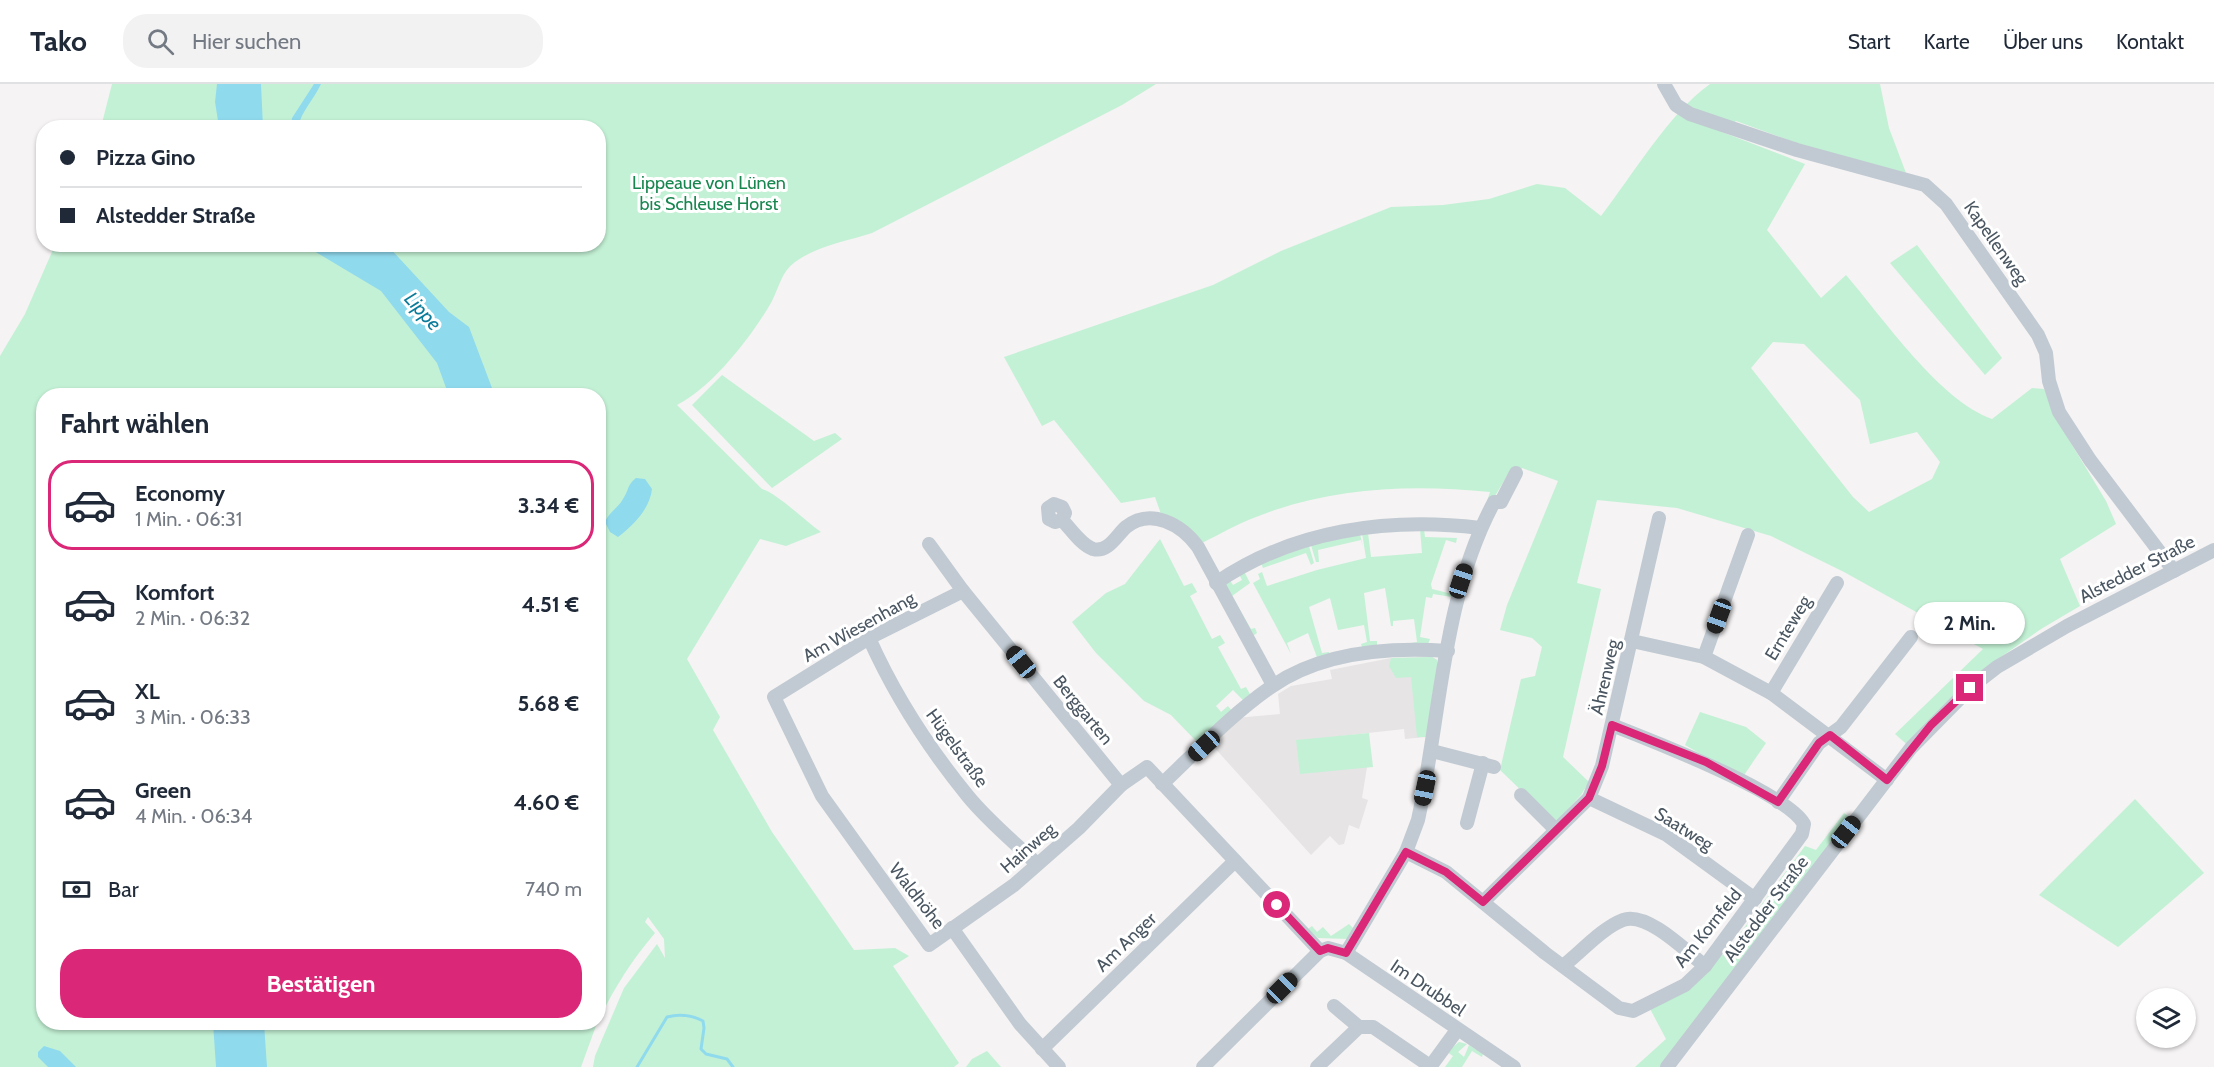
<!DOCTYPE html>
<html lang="de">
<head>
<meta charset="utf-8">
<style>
	body { margin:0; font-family:Cabin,sans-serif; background:#f2f2f3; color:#1f2937; height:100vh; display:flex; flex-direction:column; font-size:22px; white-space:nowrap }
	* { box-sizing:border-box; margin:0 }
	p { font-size:20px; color:#747a83 }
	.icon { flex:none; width:33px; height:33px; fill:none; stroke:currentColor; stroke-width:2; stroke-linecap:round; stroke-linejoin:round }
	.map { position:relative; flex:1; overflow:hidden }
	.side { position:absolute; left:36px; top:304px; width:570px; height:642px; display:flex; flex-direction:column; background:#fff; border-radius:24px; box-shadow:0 2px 4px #0004 }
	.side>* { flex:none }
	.guide { position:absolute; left:36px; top:36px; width:570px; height:132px; border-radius:24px; box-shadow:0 2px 4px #0004; display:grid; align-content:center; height:132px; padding:0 24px; background:#fff }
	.tools { position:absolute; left:2136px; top:904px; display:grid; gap:12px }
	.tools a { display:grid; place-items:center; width:60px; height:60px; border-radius:50%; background:#fff; box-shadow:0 2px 4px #0004; font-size:30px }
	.end { position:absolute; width:27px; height:27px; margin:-14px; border:8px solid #db2777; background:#fff; box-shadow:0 0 0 3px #fff }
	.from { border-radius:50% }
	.bubble { position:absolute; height:42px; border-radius:21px; background:#fff; box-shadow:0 2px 4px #0004; font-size:20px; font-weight:700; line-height:42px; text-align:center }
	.car { position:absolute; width:18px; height:36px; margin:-18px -9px; border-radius:8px; box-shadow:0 0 4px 2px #0007; background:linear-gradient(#222 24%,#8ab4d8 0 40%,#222 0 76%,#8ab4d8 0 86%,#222 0) }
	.guide b { display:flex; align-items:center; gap:21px; height:57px; font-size:22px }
	.guide b+b { border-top:2px solid #e0e1e3 }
	.guide i { width:15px; height:15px; background:#1f2937 }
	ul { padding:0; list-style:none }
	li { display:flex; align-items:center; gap:18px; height:90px; margin:0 12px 9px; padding:0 12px; border:3px solid transparent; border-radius:24px }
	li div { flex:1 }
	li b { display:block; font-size:22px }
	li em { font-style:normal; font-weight:700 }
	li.active { border-color:#db2777 }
	li>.icon { width:54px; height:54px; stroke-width:1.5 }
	h2 { padding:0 24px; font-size:27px; line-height:72px }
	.pay { display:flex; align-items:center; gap:15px; height:66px; padding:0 24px; font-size:22px }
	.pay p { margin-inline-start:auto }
	.cta { display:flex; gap:12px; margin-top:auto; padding:12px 24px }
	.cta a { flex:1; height:69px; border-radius:24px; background:#db2777; color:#fff; font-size:24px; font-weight:700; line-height:69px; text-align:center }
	header { display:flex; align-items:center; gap:36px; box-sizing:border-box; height:84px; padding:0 30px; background:#fff; border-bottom:2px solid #e0e1e3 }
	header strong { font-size:28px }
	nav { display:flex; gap:33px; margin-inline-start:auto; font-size:21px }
	.search { width:420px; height:54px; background:#f2f2f3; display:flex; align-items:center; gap:15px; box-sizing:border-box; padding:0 21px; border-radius:24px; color:#747a83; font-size:22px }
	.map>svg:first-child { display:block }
	.education { fill:#e6e4e5 }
	.green { fill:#c3f1d5; fill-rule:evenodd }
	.water { fill:#90daee }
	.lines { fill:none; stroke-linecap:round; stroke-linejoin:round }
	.stream { stroke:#90daee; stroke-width:3 }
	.minor { stroke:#c1cad2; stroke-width:14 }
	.route { stroke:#db2777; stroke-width:8 }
	.labels { text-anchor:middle; stroke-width:6; stroke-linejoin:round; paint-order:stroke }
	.park-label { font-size:18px; fill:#17864f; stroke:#fff }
	.street-label { font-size:18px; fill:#4a5661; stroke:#fff }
	.water-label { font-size:20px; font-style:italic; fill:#0c7c9b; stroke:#fff }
</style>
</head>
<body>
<header>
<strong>Tako</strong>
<div class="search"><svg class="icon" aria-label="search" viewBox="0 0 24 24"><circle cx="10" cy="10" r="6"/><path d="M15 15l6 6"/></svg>Hier suchen</div>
<nav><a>Start</a><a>Karte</a><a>Über uns</a><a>Kontakt</a></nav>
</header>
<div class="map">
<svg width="2214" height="983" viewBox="0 0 2214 983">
	<rect width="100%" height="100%" fill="#f5f3f3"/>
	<path class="education" d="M1432,573L1437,576L1426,653L1405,655L1404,645L1296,657L1367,683L1362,714L1368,716L1359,745L1349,741L1344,760L1339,761L1330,752L1311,771L1213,662L1236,634L1280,630L1278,610L1291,602L1332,595L1330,586L1391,574Z"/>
	<g class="green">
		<path d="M112,0H1156L1122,21L872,149C847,157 817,162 795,178C782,187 779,203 772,217C753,251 712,304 677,321L762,405C778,410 804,436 821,448L786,462L760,455L687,575L720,633L713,646L772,748L854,866L895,864L909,872L893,882L959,979L954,983H593L595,972L624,904L657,860L665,874L664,855L648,833L645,838L655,849C632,876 614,904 599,936L598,312H44V939H597L581,983H0V272L25,230L55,161L598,160V44L101,43Z"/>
		<path d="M1710,0H1880L1889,44L1906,89L1805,62L1736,37L1722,48L1805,80L1767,146L1821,214L1846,191C1884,235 1939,316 1992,335L2032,304L2044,305L2066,351L2106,417L2116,440L2060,475L2080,522L2041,545L1985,584L1911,664L1895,650L1983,565L1844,488L1771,452L1677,424L1597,416L1577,499L1601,505L1563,673L1589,698L1581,711L1555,739L1500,686L1521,595L1535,592L1542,563L1532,554L1500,546L1507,521L1558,397L1522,384L1517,393L1507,392L1481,435L1490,408C1411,400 1331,403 1256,433C1237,440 1220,450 1202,459L1161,430L1155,413L1121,419L1054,336L1042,342L1004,273L1213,201L1281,167L1391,123L1443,121L1489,115L1537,100L1565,104L1601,132C1632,92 1670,28 1710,0ZM1773,258L1804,260L1860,316L1870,360L1917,348L1940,378L1932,395L1869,428L1853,413L1751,284Z"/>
		<path d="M1917,161L2002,274L1985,291L1890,179Z"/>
		<path d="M722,291L814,357L835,349L842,355L772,404L692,321Z"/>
		<path d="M1420,445H1424L1425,453L1457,454L1456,459L1446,456L1431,500L1432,505L1452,510V513L1433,510L1432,514L1426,513L1420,553L1430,555L1428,560L1411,559L1417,558L1414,535L1393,537V542H1391L1385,504L1364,509L1370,557H1377V562L1362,563L1361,560L1367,558L1364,541L1338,546L1330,514L1309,523L1322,569L1329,568L1330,572L1318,576L1308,549L1287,559L1291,570L1253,499L1260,495L1258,490L1262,488L1267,502L1317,486L1366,474L1362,449H1368L1371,473L1422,469Z"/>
		<path d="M1360,450L1363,463L1361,456L1318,466L1319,478H1316L1311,461Z"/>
		<path d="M1160,455L1184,502L1192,499L1197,508L1190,512L1212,555L1220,551L1225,559L1218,563L1241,605L1246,603L1251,612L1244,617L1233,606L1216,622L1221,628L1228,622L1232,627L1197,658L1171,631L1144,617L1096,569L1072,538L1106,509L1125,500Z"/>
		<path d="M1309,462L1314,479L1311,481L1306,469L1263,484L1261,479Z"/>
		<path d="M1244,487L1250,499L1232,512L1251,545L1255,544L1257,549L1251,553L1224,502L1229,495L1233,501L1242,496L1239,490Z"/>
		<path d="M1432,573L1437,576L1438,584L1426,653H1417L1411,593L1396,594L1389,582L1391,574Z"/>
		<path d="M1700,628L1746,643L1766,659L1742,694L1685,661Z"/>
		<path d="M1369,649L1373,683L1300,690L1296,656Z"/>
		<path d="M2135,715L2204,789L2118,863L2039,811Z"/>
		<path d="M1844,729L1855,738L1667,983H1635L1666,955L1648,921L1685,901L1727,867L1805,762L1816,766Z"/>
		<path d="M1349,840L1354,845L1349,855L1318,854L1308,845L1312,842L1317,848L1323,843L1331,852Z"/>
		<path d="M1459,958L1467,960L1458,968L1464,973L1469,961L1483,970L1482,973L1472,967L1462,983H1445L1453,972L1447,968Z"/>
		<path d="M987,967L1001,983H966L972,975Z"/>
	</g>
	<g class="water">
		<path d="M217,0H261L263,43H219L215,18Z"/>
		<path d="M314,0H321C314,15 301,28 298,43H291L292,34Z"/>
		<path d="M387,161L449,228L469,243L495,312H449L437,279L381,207L304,161Z"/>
		<path d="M636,394L645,395L652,405C650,424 634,441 618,453L610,448L605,438C610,427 618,424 623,415C629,406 627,401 636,394Z"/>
		<path d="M213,939H264L267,983H216Z"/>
		<path d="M44,962L60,967L76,983H48L38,973V968Z"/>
	</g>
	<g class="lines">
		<path class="stream" d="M637,983L667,933C679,930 691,931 703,937L704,944L701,965L706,970L727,975L733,983"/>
		<g class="minor">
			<path d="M1664,0L1676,21L1690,30L1797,66L1925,101L1946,120L2038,251L2046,269L2049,297L2059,328L2090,376L2174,487"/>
			<path d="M1062,436L1055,438L1049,435L1048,424L1054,420L1062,423L1065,429L1062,436C1071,445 1081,461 1093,465C1108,469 1116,452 1126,443C1151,423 1182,441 1198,463L1273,601"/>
			<path d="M929,460L963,507L1121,701"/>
			<path d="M1216,499C1293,446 1388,433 1480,444"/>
			<path d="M963,507L869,554L774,613L822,712L929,861L1014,801L1079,744L1121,701L1147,683L1320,867"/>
			<path d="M869,554C894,610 928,663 967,711C987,736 1013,757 1036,779"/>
			<path d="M1632,557L1704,573L1771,609L1887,696"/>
			<path d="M1704,573L1748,451"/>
			<path d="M1771,609L1837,499"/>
			<path d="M1432,667L1494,683"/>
			<path d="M1162,700C1197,667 1232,630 1271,603C1321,568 1390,563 1448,567"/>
			<path d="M1521,711L1555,745"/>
			<path d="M1589,714L1667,751L1755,815"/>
			<path d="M1778,718L1819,659L1841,643L1911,553"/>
			<path d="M1467,739L1483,679"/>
			<path d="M1406,768L1446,788L1545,869L1619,924L1633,927L1685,901L1705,882L1802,750L1804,740C1786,708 1650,656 1612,641"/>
			<path d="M1483,818L1589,714L1602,682L1659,434"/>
			<path d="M952,844L1020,940L1059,983"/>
			<path d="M1320,867L1328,864L1346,869L1514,983"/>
			<path d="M1346,869L1406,768L1418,736C1441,630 1442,515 1494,418H1501L1516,389"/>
			<path d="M1563,882C1581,868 1602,844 1623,836C1647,827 1687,868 1705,882"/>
			<path d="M1334,922L1359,943"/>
			<path d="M1042,965L1235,777"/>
			<path d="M1203,983L1320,867"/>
			<path d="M1317,983L1359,943H1373L1430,982"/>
			<path d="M1430,983L1457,946"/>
			<path d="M1667,983L1911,664L1970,604L1997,583L2067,542L2214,466"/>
		</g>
	</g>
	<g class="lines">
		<path class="route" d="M1277,821L1320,867L1328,864L1346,869L1406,768L1446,788L1483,818L1589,714L1602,682L1612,641L1706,678L1778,718L1819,659L1830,651L1887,696L1931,641L1970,604"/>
	</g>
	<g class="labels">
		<g class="park-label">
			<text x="709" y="105">Lippeaue von Lünen<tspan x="709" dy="21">bis Schleuse Horst</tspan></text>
		</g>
		<g class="street-label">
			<text transform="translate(1996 159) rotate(55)" y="6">Kapellenweg</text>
			<text transform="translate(2137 485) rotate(-27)" y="6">Alstedder Straße</text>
			<text transform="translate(859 543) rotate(-29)" y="6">Am Wiesenhang</text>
			<text transform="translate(1788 544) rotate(-59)" y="6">Ernteweg</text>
			<text transform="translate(1605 593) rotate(-77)" y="6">Ährenweg</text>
			<text transform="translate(1083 626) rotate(51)" y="6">Berggarten</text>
			<text transform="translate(957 664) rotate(54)" y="6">Hügelstraße</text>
			<text transform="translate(1684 745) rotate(32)" y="6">Saatweg</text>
			<text transform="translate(1028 764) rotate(-41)" y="6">Hainweg</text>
			<text transform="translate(917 812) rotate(52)" y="6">Waldhöhe</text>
			<text transform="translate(1766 825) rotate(-53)" y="6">Alstedder Straße</text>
			<text transform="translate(1708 844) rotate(-51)" y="6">Am Kornfeld</text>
			<text transform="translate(1126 858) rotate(-44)" y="6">Am Anger</text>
			<text transform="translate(1428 904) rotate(34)" y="6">Im Drubbel</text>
		</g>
		<g class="water-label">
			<text transform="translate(423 227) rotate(48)" y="7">Lippe</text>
		</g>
	</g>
</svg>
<div class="tools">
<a><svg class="icon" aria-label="layers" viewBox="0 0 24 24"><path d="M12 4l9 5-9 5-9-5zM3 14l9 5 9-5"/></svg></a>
</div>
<i class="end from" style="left:1277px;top:821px"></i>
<i class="end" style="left:1970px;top:604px"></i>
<div class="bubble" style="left:1914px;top:518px;width:111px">2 Min.</div>
<i class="car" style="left:1461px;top:497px;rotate:18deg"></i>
<i class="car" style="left:1719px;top:532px;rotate:200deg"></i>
<i class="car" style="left:1021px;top:578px;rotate:321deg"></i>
<i class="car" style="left:1204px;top:662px;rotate:228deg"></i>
<i class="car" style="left:1425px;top:704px;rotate:192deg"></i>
<i class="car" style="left:1846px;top:748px;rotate:38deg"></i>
<i class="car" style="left:1282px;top:904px;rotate:45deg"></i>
<div class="guide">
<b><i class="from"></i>Pizza Gino</b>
<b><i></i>Alstedder Straße</b>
</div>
<section class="side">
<h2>Fahrt wählen</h2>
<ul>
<li class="active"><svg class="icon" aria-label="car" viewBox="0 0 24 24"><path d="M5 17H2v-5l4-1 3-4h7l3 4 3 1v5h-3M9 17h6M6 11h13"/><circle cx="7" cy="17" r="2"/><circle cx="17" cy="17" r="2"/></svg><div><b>Economy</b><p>1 Min. · 06:31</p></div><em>3.34 €</em></li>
<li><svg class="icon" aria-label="car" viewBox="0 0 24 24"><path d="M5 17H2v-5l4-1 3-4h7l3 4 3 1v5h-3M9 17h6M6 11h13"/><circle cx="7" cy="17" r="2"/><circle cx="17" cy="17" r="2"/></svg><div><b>Komfort</b><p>2 Min. · 06:32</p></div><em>4.51 €</em></li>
<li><svg class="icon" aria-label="car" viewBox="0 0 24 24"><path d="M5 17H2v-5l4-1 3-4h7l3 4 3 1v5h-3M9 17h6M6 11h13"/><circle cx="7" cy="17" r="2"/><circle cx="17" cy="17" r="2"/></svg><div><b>XL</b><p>3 Min. · 06:33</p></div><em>5.68 €</em></li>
<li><svg class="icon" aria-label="car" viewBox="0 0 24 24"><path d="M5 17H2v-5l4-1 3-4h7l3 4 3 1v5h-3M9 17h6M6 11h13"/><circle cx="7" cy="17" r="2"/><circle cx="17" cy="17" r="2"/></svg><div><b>Green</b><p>4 Min. · 06:34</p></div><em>4.60 €</em></li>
</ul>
<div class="pay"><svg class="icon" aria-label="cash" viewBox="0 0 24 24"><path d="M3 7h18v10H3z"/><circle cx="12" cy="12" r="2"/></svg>Bar<p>740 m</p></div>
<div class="cta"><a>Bestätigen</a></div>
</section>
</div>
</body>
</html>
